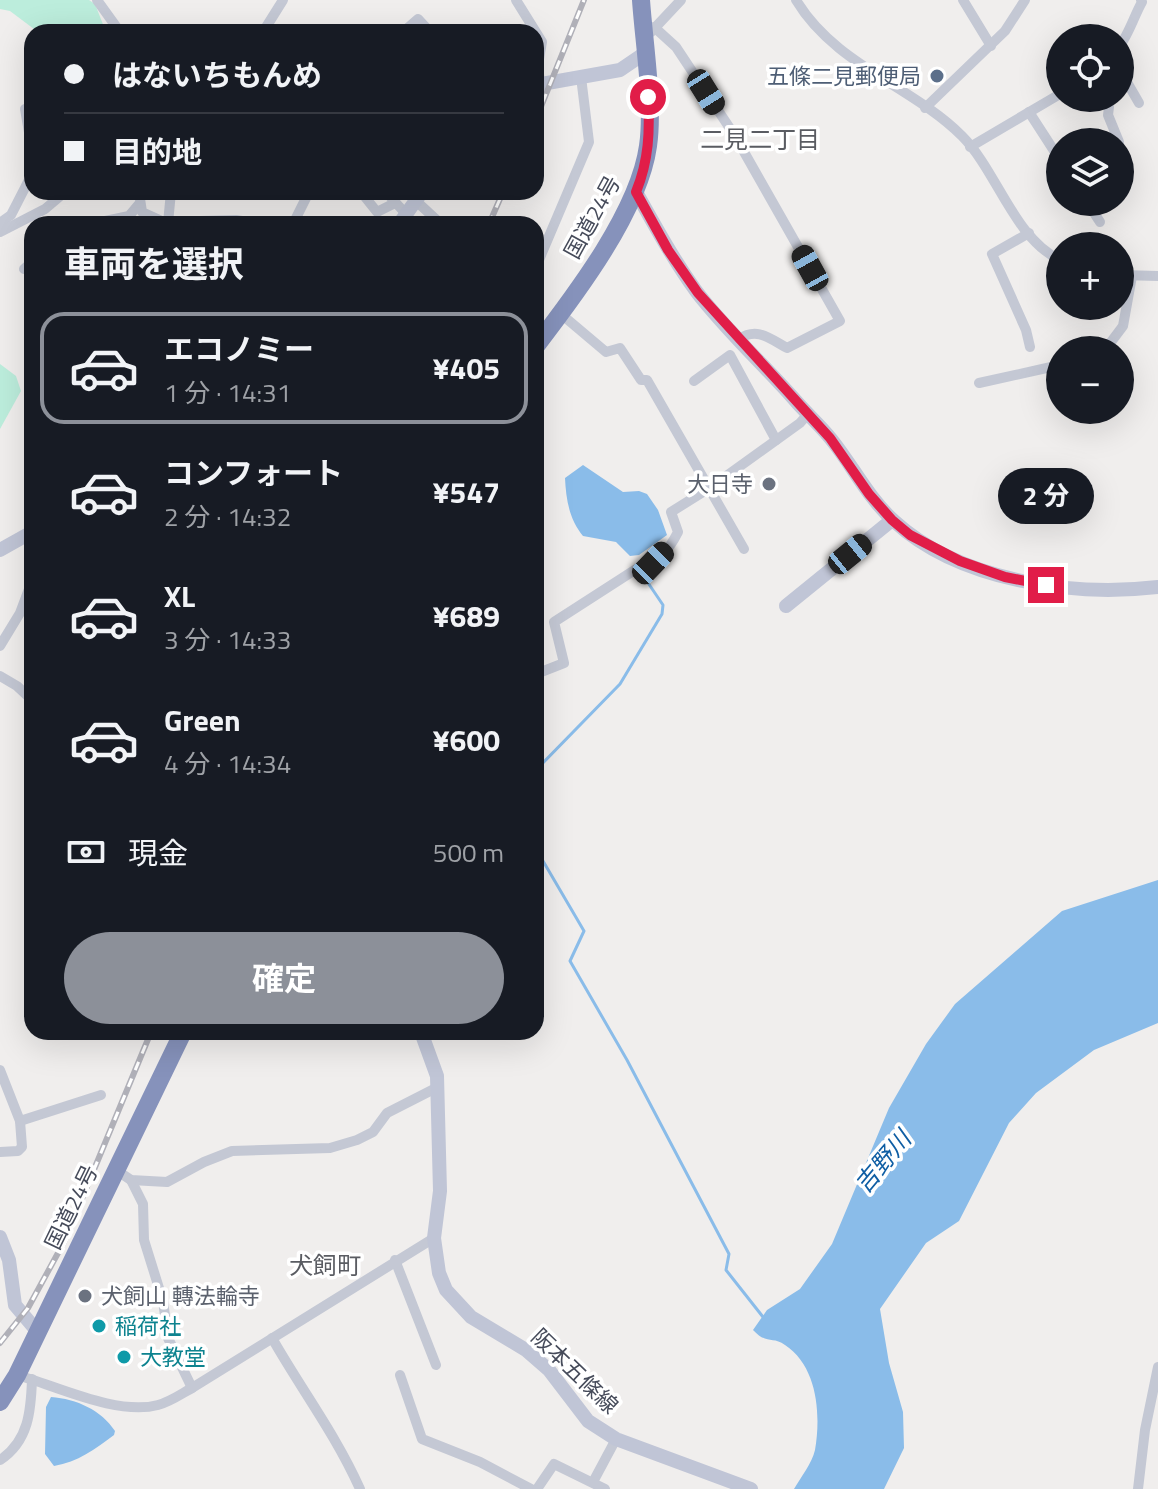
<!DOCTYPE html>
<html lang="ja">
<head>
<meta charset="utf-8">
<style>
	body { margin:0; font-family:"Titillium Web","Noto Sans JP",sans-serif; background:#20242c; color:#f1f3f6; height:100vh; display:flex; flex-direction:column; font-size:30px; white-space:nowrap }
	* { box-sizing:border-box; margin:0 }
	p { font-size:26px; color:#9ea1a6 }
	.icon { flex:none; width:44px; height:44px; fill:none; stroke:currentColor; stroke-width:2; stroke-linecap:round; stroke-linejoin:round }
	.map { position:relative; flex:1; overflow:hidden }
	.side { position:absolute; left:24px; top:216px; width:520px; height:824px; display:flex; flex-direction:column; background:#171b24; border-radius:24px; box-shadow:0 8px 32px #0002 }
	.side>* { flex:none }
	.guide { position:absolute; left:24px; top:24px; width:520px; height:176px; border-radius:24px; box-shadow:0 8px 32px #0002; display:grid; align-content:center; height:176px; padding:0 40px; background:#171b24 }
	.fabs { position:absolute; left:1046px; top:24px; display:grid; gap:16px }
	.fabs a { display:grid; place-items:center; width:88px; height:88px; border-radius:50%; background:#171b24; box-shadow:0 8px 32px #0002; font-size:40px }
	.end { position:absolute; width:36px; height:36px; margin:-18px; border:10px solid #e11d48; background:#fff; box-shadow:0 0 0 4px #fff }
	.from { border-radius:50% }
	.bubble { position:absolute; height:56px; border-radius:28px; background:#171b24; box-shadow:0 8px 32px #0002; font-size:26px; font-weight:700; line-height:56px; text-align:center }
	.car { position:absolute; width:24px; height:48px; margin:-24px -12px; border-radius:10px; box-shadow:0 0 6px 2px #0007; background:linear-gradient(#222 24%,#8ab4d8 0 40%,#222 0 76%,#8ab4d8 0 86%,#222 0) }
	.guide b { display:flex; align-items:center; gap:28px; height:76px; font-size:30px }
	.guide b+b { border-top:2px solid #363941 }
	.guide i { width:20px; height:20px; background:#f1f3f6 }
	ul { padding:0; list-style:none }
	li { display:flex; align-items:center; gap:24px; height:112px; margin:0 16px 12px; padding:0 24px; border:4px solid transparent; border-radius:24px }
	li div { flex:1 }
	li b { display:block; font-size:30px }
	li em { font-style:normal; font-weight:700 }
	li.current { border-color:#8c9099 }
	li>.icon { width:72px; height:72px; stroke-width:1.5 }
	h2 { padding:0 40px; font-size:36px; line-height:96px }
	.pay { display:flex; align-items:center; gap:20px; height:88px; padding:0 40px; font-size:30px }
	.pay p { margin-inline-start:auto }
	.primary-button { display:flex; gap:16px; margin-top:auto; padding:16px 40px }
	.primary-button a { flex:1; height:92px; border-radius:48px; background:#8c9099; color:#fff; font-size:32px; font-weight:700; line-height:92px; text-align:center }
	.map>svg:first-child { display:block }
	.green { fill:#bceddc }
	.water { fill:#8abce9 }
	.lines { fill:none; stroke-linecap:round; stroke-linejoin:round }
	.stream { stroke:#8abce9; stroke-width:3 }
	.street { stroke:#c4c8d4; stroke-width:10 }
	.secondary { stroke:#c0c5d6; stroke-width:14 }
	.highway { stroke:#8692bb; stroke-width:18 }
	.rail-casing { stroke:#b0b0b8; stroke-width:6 }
	.rail { stroke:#fff; stroke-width:3; stroke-dasharray:9; stroke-linecap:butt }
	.route { stroke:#e11d48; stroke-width:10 }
	.service-dot { fill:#5c6f8a; stroke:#fff; stroke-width:3 }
	.worship-dot { fill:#6b7280; stroke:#fff; stroke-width:3 }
	.culture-dot { fill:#0f9aa8; stroke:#fff; stroke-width:3 }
	.labels { text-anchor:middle; stroke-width:7; stroke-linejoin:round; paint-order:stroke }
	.service-label { font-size:22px; fill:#4e5e75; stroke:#fff; text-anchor:end }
	.street-label { font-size:22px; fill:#464b5a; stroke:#fff }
	.worship-label { font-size:22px; fill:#5b616d; stroke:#fff; text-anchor:end }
	.culture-label { font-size:22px; fill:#0d838f; stroke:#fff; text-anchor:start }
	.neighbourhood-label { font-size:24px; fill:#5a5c62; stroke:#fff }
	.water-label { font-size:24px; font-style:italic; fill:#0f5ea4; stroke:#fff }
</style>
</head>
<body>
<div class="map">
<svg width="1158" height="1489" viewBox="0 0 1158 1489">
	<rect width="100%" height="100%" fill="#f0eeed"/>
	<g class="green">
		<path d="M0,0H89L95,4L106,32H38L10,11L0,9Z"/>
		<path d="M0,364L16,376L21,391L0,429Z"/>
	</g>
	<g class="water">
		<path d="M583,465L623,492L639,491L647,494L658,510L667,535L639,555L630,556L616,542L583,536C569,519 566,499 565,478Z"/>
		<path d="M1158,880V1023L1094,1050L1036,1093L1009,1123L959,1221L926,1243L880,1309L889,1363L903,1412L904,1448L884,1489H794C801,1477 812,1463 815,1450C821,1415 818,1367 785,1345C772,1336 767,1345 753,1330L767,1310L800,1289L832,1244L889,1108L926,1044L955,1004L1062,911Z"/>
		<path d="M51,1397C77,1399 101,1410 115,1431L114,1435C95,1449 78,1462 54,1466L45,1454L46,1407Z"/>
	</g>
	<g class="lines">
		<g class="stream">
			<path d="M536,770L620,684L662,614L663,605L640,571"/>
			<path d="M536,849L584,931L570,961L627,1060L729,1254L726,1270L763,1317"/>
		</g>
		<g class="street">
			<path d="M97,0L120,32"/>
			<path d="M516,0L542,42L538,65L540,83"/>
			<path d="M796,0C835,65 912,86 962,136C997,171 1014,238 1060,260"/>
			<path d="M963,0L991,46"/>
			<path d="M654,27L676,47L735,136L840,321L787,348C769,338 757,327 739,339"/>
			<path d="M263,32L283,0"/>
			<path d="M403,32L418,19L430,32"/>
			<path d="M651,32L681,0"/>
			<path d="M1120,45C1128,36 1135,14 1142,2L1141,0"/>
			<path d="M1120,70L1139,103"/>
			<path d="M1104,98L1109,107L1108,115L1119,142"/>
			<path d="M925,108L1005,31L1025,0"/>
			<path d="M25,109L32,150"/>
			<path d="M1029,112L1060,160"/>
			<path d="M970,147L1060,94"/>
			<path d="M139,192L142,212L164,222L236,220L260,224"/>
			<path d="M361,192L377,212L395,203"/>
			<path d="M386,192L406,214"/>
			<path d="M416,201L441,224"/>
			<path d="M1087,202L1100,222"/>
			<path d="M0,223L11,215L32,174"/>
			<path d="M168,223L171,192"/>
			<path d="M91,224L129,216L140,203"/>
			<path d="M297,224L296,218L309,192"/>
			<path d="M0,232L45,209L65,192"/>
			<path d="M1029,233L992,254L1026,330L1030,347"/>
			<path d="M536,267L589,142L581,77"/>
			<path d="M24,269L32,262"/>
			<path d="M1120,275L1158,276"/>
			<path d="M561,314L606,352L620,348L641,380H647L744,549"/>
			<path d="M1105,350L1123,326L1132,276"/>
			<path d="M694,381L730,355L776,440"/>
			<path d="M979,383L1060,365"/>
			<path d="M0,646L20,613L32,581"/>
			<path d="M536,674L564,663L554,622L644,564C660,562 671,546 678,532L671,512L711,487L800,423L807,415"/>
			<path d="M0,676L17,686L32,700"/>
			<path d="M0,1070L20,1121L22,1147L18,1151L0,1152"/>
			<path d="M20,1121L101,1095"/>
			<path d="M116,1170L131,1180L167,1182L204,1162L232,1151L330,1148L357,1140L373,1132L387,1113L438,1087"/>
			<path d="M131,1180L143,1204L144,1240L163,1301L168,1338L192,1388"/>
			<path d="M395,1260L436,1365"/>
			<path d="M272,1338C301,1389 336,1435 360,1489"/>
			<path d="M17,1375C57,1386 117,1416 158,1405C170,1402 181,1394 192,1388L434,1238"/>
			<path d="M400,1375L422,1439L480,1462L531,1489"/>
			<path d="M0,1460C29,1441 31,1410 32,1379"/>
			<path d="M593,1482L616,1439"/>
			<path d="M537,1489L554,1464L605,1489"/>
			<path d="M1138,1489L1145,1430L1158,1367"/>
		</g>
		<g class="secondary">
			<path d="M536,85L620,70L645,53"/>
			<path d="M636,192C655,226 673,259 696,291C725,329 762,363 794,399C806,413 820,425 831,439C853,466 868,498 894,521C959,581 1073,597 1158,587"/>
			<path d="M399,224L422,192"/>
			<path d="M0,550L32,532"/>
			<path d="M786,606L892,520"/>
			<path d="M421,1032L437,1076L440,1191L434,1238L439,1273L446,1290L471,1317L526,1350L549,1370L588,1421L616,1439L751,1489"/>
			<path d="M0,1237L9,1260L15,1305L37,1331"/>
		</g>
		<g class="highway">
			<path d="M536,346C576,294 639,211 648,146C654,105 644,43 641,0"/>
			<path d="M0,1402L17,1375L183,1032"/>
		</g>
		<g class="rail-casing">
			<g id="rail">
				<path d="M536,119L584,0"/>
				<path d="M489,224L503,192"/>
				<path d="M0,1343L28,1308L64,1242L151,1032"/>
			</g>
		</g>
		<use href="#rail" class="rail"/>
	</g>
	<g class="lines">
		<path class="route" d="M648,97C650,131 649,160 636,192L668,250L698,293L830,438L869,494L892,520L910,535L960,561L1005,577L1046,585"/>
	</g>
	<circle class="service-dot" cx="937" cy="76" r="8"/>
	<g class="worship-dot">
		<circle cx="769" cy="484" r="8"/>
		<circle cx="85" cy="1296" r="8"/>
	</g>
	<g class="culture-dot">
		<circle cx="99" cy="1326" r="8"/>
		<circle cx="124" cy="1357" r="8"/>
	</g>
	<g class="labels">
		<g class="service-label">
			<text x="921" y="84">五條二見郵便局</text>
		</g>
		<g class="street-label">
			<text transform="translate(592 217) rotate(-61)" y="8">国道24号</text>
			<text transform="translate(71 1207) rotate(-64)" y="8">国道24号</text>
			<text transform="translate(575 1371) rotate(44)" y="8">阪本五條線</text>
		</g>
		<g class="worship-label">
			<text x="753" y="492">大日寺</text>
			<text x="101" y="1304" text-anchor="start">犬飼山 轉法輪寺</text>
		</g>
		<g class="culture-label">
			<text x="115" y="1334">稲荷社</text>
			<text x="140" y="1365">大教堂</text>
		</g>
		<g class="neighbourhood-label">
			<text x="760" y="148">二見二丁目</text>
			<text x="325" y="1274">犬飼町</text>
		</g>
		<g class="water-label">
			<text transform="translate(883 1162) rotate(-50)" y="8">吉野川</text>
		</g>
	</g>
</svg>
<div class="fabs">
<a><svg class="icon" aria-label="locate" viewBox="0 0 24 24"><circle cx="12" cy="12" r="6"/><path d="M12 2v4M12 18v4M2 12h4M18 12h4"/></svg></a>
<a><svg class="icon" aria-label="layers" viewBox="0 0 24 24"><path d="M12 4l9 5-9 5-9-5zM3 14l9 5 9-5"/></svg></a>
<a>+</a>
<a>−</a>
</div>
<i class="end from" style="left:648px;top:97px"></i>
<i class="end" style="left:1046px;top:585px"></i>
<div class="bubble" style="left:998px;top:468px;width:96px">2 分</div>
<i class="car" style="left:706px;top:92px;rotate:148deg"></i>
<i class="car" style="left:810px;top:268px;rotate:331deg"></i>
<i class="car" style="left:850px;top:554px;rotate:51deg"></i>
<i class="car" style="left:653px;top:563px;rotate:44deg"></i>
<div class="guide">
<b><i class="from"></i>はないちもんめ</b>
<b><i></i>目的地</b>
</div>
<section class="side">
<h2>車両を選択</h2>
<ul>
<li class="current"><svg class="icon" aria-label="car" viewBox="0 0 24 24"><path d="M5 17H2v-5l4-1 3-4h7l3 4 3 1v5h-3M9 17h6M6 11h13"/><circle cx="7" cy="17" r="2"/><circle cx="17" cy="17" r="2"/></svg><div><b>エコノミー</b><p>1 分 · 14:31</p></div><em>¥405</em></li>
<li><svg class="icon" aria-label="car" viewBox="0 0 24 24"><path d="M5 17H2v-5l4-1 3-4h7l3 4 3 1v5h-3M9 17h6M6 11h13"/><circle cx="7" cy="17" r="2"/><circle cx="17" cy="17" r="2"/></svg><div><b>コンフォート</b><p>2 分 · 14:32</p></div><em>¥547</em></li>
<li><svg class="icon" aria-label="car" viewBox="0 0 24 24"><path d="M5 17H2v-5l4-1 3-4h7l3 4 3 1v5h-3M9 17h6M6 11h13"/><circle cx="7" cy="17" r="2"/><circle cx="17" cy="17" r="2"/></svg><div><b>XL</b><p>3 分 · 14:33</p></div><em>¥689</em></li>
<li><svg class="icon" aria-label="car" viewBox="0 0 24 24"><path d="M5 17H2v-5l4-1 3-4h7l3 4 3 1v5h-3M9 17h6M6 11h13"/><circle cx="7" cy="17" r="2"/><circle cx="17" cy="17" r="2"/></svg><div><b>Green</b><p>4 分 · 14:34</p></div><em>¥600</em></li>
</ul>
<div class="pay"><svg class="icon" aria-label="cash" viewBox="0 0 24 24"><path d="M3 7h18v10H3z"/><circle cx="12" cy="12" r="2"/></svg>現金<p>500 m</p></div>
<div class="primary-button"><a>確定</a></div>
</section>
</div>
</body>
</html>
